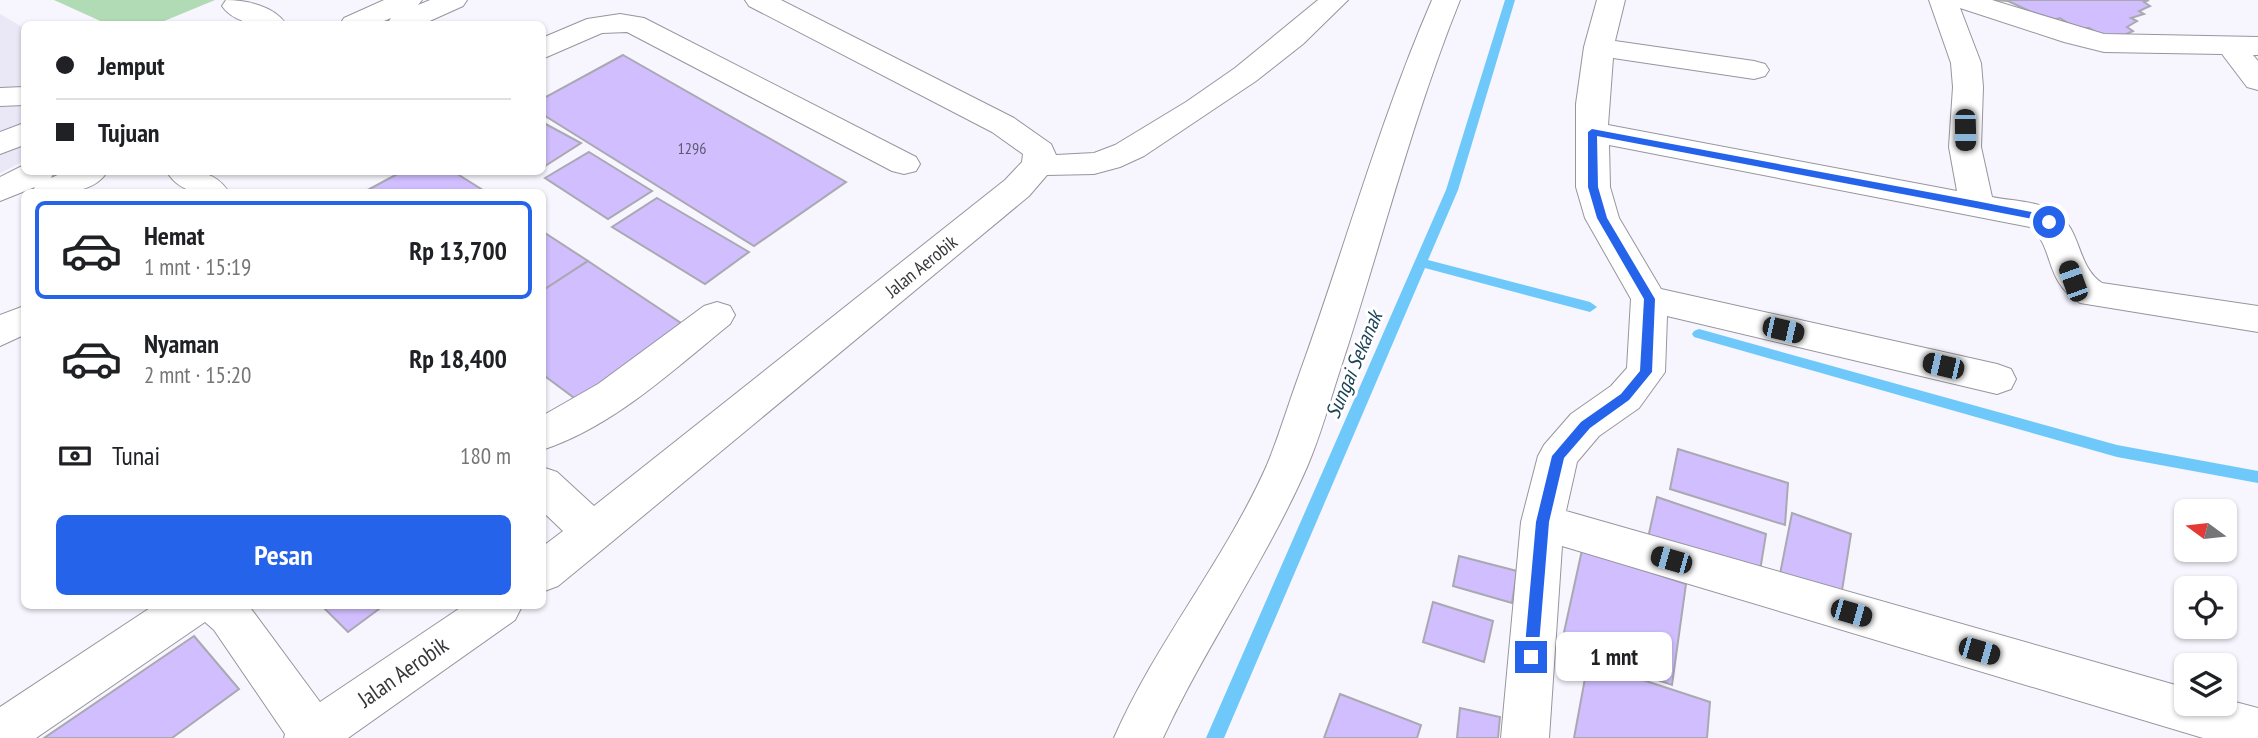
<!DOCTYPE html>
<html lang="id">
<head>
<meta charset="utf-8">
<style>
	body { margin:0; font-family:"PT Sans Narrow",sans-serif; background:#f6f6f6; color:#202124; height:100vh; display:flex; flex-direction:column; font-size:26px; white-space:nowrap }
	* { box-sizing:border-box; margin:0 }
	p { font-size:23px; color:#757577 }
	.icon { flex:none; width:38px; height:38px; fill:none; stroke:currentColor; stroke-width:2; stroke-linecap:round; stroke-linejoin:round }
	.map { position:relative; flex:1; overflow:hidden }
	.panel { position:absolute; left:21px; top:189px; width:525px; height:420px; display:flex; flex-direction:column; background:#fff; border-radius:10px; box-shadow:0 2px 5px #0004 }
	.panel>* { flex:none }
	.top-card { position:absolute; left:21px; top:21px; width:525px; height:154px; border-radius:10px; box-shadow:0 2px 5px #0004; display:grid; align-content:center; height:154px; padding:0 35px; background:#fff }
	.needle { width:46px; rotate:285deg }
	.fabs { position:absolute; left:2174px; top:499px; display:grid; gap:14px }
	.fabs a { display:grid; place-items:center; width:63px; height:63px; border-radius:10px; background:#fff; box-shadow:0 2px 5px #0004; font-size:35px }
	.end { position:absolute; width:32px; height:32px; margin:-16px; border:9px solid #2563eb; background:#fff; box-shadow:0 0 0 4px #fff }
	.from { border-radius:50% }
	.bubble { position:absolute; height:49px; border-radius:10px; background:#fff; box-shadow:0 2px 5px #0004; font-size:23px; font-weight:700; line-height:49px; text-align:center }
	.car { position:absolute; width:21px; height:42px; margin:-21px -10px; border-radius:9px; box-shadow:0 0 5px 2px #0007; background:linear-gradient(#222 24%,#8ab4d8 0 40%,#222 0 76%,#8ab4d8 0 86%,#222 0) }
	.top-card b { display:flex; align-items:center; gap:24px; height:66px; font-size:26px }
	.top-card b+b { border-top:2px solid #e0e0e0 }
	.top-card i { width:18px; height:18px; background:#202124 }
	ul { padding:12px 0 0; list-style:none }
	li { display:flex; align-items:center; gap:21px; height:98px; margin:0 14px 10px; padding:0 21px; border:4px solid transparent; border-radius:10px }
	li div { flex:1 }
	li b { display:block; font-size:26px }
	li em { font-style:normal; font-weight:700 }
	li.on { border-color:#2563eb }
	li>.icon { width:63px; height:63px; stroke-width:1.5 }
	.pay { display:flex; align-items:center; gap:18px; height:77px; padding:0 35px; font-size:26px }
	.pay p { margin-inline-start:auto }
	.button { display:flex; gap:14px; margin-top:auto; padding:14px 35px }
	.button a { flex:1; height:80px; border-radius:10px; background:#2563eb; color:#fff; font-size:28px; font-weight:700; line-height:80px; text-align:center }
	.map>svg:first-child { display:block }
	.built { fill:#eae7f6 }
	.green { fill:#b1dbb5 }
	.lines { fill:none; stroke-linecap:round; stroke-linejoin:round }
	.stream { fill:#6ec8f9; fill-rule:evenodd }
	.building { fill:#d0befe; stroke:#aaa8b0; stroke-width:2 }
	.minor-casing { stroke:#97959d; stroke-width:2 }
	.major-casing { stroke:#97959d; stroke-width:2 }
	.minor { fill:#fff; fill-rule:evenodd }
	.major { fill:#fff; fill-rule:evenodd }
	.route { fill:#2563eb }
	.labels { text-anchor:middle; stroke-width:6; stroke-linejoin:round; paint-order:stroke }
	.number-label { font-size:16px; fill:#5e596b }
	.street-label { font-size:19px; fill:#38373a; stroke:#fff }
	.water-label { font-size:21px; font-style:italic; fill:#1c4357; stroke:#fff }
	.near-street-label { font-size:23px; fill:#38373a; stroke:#fff }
</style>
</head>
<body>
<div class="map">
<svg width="2258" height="738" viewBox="0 0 2258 738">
	<rect width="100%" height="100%" fill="#f7f5fd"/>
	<path class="built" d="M0,14L24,28V161L0,173Z"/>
	<path class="green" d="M54,0H215L157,24H107Z"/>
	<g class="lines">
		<g class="stream">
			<path d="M1505,0H1515L1458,190L1428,260L1590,302L1597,307L1590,312L1425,268L1224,738H1206L1446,190Z"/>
			<path d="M1699,329L2117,445L2258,471V483L2117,457L1694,337L1692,334L1694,331Z"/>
		</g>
	</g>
	<g class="building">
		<path d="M1994,0H2149L2144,2L2150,6L2139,11L2144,14L2131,18L2137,21L2127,27L2133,31L2112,41L2089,28L2077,29L2060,18L2051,21L2008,1Z"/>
		<path d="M623,55L846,182L754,246L542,114V99Z"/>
		<path d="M542,122L581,143L542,168Z"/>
		<path d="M589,152L652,191L608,219L545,178Z"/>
		<path d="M401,172H454L486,192H364Z"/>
		<path d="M657,198L749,252L705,284L612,227Z"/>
		<path d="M542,231L588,261L542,291Z"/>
		<path d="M588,261L690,329L585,406L542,374V291Z"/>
		<path d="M1678,449L1788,483L1785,525L1670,489Z"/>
		<path d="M1657,497L1766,534L1759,577L1648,538Z"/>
		<path d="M1792,513L1851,534L1841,597L1780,574Z"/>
		<path d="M1582,550L1686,584L1672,685L1561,646Z"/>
		<path d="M1459,556L1517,571L1512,603L1453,586Z"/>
		<path d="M1433,602L1493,621L1484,662L1423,642Z"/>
		<path d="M322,606H383L348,632Z"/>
		<path d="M194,636L239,689L172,738H44Z"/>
		<path d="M1588,662L1710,702L1707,738H1574Z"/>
		<path d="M1340,694L1421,725L1417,738H1324Z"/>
		<path d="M1460,708L1500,717L1498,738H1457Z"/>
	</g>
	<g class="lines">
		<g class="minor-casing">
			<g id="minor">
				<path d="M226,0C246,0 274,6 286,24C265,26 236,26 222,6Z"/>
				<path d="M745,0H781L1014,118L1051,144L1056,155L1094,153L1115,145L1186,102L1235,68L1318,0H1348L1303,44L1256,81L1144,156L1120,167L1094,174L1047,175L1029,196L608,545L558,586L542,592V547L563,531L542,511V467L557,472L594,506L1005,180L1022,162L1023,154L992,132L749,6Z"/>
				<path d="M1432,0H1460C1412,119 1381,245 1341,367C1330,400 1321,435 1307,467C1266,561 1206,645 1163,738H1114C1156,642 1225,560 1267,465C1279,436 1288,405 1299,375C1344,251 1379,122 1432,0Z"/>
				<path d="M1597,0H1625L1615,41L1754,61L1765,64L1769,70L1765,76L1754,79L1613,58L1608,125L1957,191L1949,147L1953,87L1951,63L1929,0H1992L2104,34L2258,37V55H2253L2258,61V90L2247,87L2222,54L2104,52L2064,42L1960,8L1981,63L1983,87L1981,147L1992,197C2011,201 2039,201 2055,212C2082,228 2076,266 2102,283L2258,306V332L2080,303C2043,280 2055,247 2030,227L1609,145L1610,187L1619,218L1661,289L1997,364L2011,369L2016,379L2011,389L1997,394L1667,316L1665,372L1639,408L1599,436L1577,462L1566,511L2186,688V704H2224V699L2258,708V738H2203L1562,546L1549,738H1501L1521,522L1538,456L1544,445L1571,414L1611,386L1627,368L1631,299L1585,218L1576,187V104L1584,47Z"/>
				<path d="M620,14L644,18L916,157L920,164L916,171L904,174L892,171L627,32L602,33L542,59V38L587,19Z"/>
				<path d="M24,87V105L0,106V88Z"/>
				<path d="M24,123V145L0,154V132Z"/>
				<path d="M167,172C190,170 214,169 229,192C205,194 181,195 167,172Z"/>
				<path d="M717,302L730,306L735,315L730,324C673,370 613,427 542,450V416L598,384L704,306Z"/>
				<path d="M24,306V335L0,346V315Z"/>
				<path d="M153,606H249L320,702L463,606H522L515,620L348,738H284L285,734L214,630L205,622L36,738H0V707Z"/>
			</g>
		</g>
		<g class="major-casing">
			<g id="major">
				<path d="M384,0H422L418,5L430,0H467L463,6L423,24H387L391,18L377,24H340L344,18Z"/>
				<path d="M24,165V172H54L51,178L64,172H107C92,196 57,192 32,192L35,187L0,201V177Z"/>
			</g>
		</g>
		<use href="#minor" class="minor"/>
		<use href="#major" class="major"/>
	</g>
	<path class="route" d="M1592,129L1976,201L2041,214L2054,222L2049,226L2038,220L1976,208L1597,136L1598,187L1607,218L1655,299L1652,372L1629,400L1590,428L1564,458L1549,522L1538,657L1531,663L1524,657L1536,522L1552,456L1581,422L1621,394L1640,371L1644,299L1597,218L1588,187V132Z"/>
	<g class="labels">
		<g class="number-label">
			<text x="692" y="154">1296</text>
		</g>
		<g class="street-label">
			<text transform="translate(921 266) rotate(-39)" y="7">Jalan Aerobik</text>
		</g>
		<g class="water-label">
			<text transform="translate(1354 365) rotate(-67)" y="7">Sungai Sekanak</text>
		</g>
		<g class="near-street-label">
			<text transform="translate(403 672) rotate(-35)" y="8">Jalan Aerobik</text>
		</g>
	</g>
</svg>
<div class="fabs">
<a><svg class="needle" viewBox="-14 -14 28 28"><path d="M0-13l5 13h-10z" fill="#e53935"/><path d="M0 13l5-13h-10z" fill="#757577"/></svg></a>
<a><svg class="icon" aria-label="locate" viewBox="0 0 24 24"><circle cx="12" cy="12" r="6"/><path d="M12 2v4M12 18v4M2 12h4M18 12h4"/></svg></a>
<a><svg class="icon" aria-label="layers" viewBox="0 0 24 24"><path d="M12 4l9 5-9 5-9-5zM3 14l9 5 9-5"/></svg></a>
</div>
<i class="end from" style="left:2049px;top:222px"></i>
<i class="end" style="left:1531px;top:657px"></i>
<div class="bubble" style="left:1556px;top:632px;width:116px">1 mnt</div>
<i class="car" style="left:1965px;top:130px;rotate:179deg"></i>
<i class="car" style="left:2073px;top:281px;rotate:340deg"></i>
<i class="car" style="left:1783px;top:330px;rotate:103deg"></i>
<i class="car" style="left:1943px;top:366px;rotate:283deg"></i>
<i class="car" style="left:1671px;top:560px;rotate:286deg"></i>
<i class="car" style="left:1851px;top:613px;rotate:106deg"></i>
<i class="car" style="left:1979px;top:651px;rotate:106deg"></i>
<div class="top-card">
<b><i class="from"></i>Jemput</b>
<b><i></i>Tujuan</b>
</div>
<section class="panel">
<ul>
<li class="on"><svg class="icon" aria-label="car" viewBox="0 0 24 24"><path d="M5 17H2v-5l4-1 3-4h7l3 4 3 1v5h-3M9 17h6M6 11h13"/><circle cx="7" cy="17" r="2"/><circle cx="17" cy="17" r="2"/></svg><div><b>Hemat</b><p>1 mnt · 15:19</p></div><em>Rp 13,700</em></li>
<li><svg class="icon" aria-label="car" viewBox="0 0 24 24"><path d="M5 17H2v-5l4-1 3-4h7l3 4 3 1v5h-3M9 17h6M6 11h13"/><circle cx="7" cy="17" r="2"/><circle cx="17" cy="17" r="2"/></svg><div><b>Nyaman</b><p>2 mnt · 15:20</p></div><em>Rp 18,400</em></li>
</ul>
<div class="pay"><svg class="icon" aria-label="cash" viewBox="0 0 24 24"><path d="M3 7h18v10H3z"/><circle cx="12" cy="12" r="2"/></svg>Tunai<p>180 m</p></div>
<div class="button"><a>Pesan</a></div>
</section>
</div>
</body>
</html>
